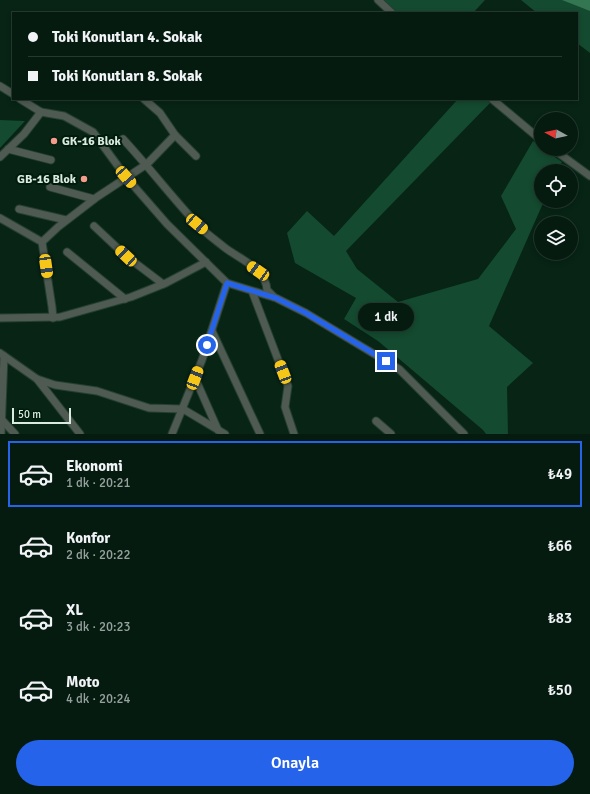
<!DOCTYPE html>
<html lang="tr">
<head>
<meta charset="utf-8">
<style>
	body { margin:0; font-family:Signika,sans-serif; background:#13281e; color:#f1f3f6; height:100vh; display:flex; flex-direction:column; font-size:15px; white-space:nowrap }
	* { box-sizing:border-box; margin:0 }
	p { font-size:13px; color:#97a19f }
	.icon { flex:none; width:22px; height:22px; fill:none; stroke:currentColor; stroke-width:2; stroke-linecap:round; stroke-linejoin:round }
	.map { position:relative; height:434px; overflow:hidden }
	.panel { display:flex; flex-direction:column; background:#051b10; flex:1 }
	.panel>* { flex:none }
	.guide { position:absolute; left:12px; top:12px; width:566px; height:88px; border-radius:0px; box-shadow:0 2px 6px #0003,0 0 0 1px #263930; display:grid; align-content:center; height:88px; padding:0 16px; background:#051b10 }
	.needle { width:26px; rotate:278deg }
	.fabs { position:absolute; left:534px; top:112px; display:grid; gap:8px }
	.fabs a { display:grid; place-items:center; width:44px; height:44px; border-radius:50%; background:#051b10; box-shadow:0 2px 6px #0003,0 0 0 1px #263930; font-size:20px }
	.scale { position:absolute; left:12px; bottom:10px; width:59px; box-sizing:border-box; padding-left:4px; border:2px solid #daebe0; border-top:0; font-size:11px; line-height:14px; white-space:nowrap; color:#daebe0; -webkit-text-stroke:3px #001b0c; paint-order:stroke }
	.end { position:absolute; width:18px; height:18px; margin:-9px; border:5px solid #2563eb; background:#fff; box-shadow:0 0 0 2px #fff }
	.from { border-radius:50% }
	.bubble { position:absolute; height:28px; border-radius:14px; background:#051b10; box-shadow:0 2px 6px #0003,0 0 0 1px #263930; font-size:13px; font-weight:600; line-height:28px; text-align:center }
	.car { position:absolute; width:12px; height:24px; margin:-12px -6px; border-radius:5px; box-shadow:0 0 3px 1px #0007; background:linear-gradient(#f5c518 24%,#345 0 40%,#f5c518 0 76%,#345 0 86%,#f5c518 0) }
	.guide b { display:flex; align-items:center; gap:14px; height:38px; font-size:15px }
	.guide b+b { border-top:1px solid #263930 }
	.guide i { width:10px; height:10px; background:#f1f3f6 }
	ul { padding:7px 0 0; list-style:none }
	li { display:flex; align-items:center; gap:12px; height:66px; margin:0 8px 6px; padding:0 8px; border:2px solid transparent; border-radius:0px }
	li div { flex:1 }
	li b { display:block; font-size:15px }
	li em { font-style:normal; font-weight:600 }
	li.active { border-color:#2563eb }
	li>.icon { width:36px; height:36px; stroke-width:1.5 }
	.cta { display:flex; gap:8px; margin-top:auto; padding:8px 16px }
	.cta a { flex:1; height:46px; border-radius:24px; background:#2563eb; color:#fff; font-size:16px; font-weight:600; line-height:46px; text-align:center }
	.map>svg:first-child { display:block }
	.green { fill:#144a2f }
	.water { fill:#347552 }
	.lines { fill:none; stroke-linecap:round; stroke-linejoin:round }
	.street-casing { stroke:#254031; stroke-width:9 }
	.street { stroke:#4e5a52; stroke-width:7 }
	.route { stroke:#2563eb; stroke-width:5 }
	.poi-dot { fill:#f49d8d; stroke:#001b0c; stroke-width:1.5 }
	.labels { text-anchor:middle; stroke-width:4; stroke-linejoin:round; paint-order:stroke }
	.poi-label { font-size:12px; font-weight:bold; fill:#daebe0; stroke:#001b0c; text-anchor:start }
</style>
</head>
<body>
<div class="map">
<svg width="590" height="434" viewBox="0 0 590 434">
	<rect width="100%" height="100%" fill="#072415"/>
	<g class="green">
		<path d="M382,0H485L473,13H397Z"/>
		<path d="M521,0H590V53L577,43V13H537Z"/>
		<path d="M458,99H486L490,103L346,251L357,269L398,302L478,279L516,229L501,196L533,141L541,147V149H543L562,162L558,171H541V201H544L489,326L533,363L507,387L508,434H486L483,430L378,341L344,319L356,298L295,263L287,233L307,211L334,236Z"/>
		<path d="M0,120L25,121L0,148Z"/>
	</g>
	<path class="water" d="M562,0H590V11Z"/>
	<g class="lines">
		<g class="street-casing">
			<g id="street">
				<path d="M378,0L392,13"/>
				<path d="M0,86L13,94"/>
				<path d="M20,99L41,112L64,116L93,132L126,177L167,224L227,283L276,298L306,313L399,369L464,434"/>
				<path d="M144,99L160,113L175,135L196,156"/>
				<path d="M492,99L541,140"/>
				<path d="M123,139C148,166 171,196 196,223C204,232 214,239 224,247C239,259 266,268 267,290L274,297"/>
				<path d="M8,149L51,160"/>
				<path d="M553,149L590,176"/>
				<path d="M0,157L24,134L41,112"/>
				<path d="M50,187L94,199"/>
				<path d="M19,209L66,220"/>
				<path d="M0,218L42,242L52,307L53,318"/>
				<path d="M94,226L126,256L163,284"/>
				<path d="M42,242L58,227L97,197L147,164L175,135"/>
				<path d="M67,252L125,299"/>
				<path d="M252,291L288,386L285,407L294,434"/>
				<path d="M0,318L60,317L131,297L166,283L206,262"/>
				<path d="M212,331L260,434"/>
				<path d="M0,353L37,379L55,385L97,391L149,408L183,409L225,434"/>
				<path d="M195,378L218,430"/>
				<path d="M37,379L80,434"/>
				<path d="M2,420L15,434"/>
				<path d="M376,421L391,434"/>
				<path d="M1,434L4,356"/>
				<path d="M172,434L202,360L227,283"/>
			</g>
		</g>
		<use href="#street" class="street"/>
	</g>
	<g class="lines">
		<path class="route" d="M207,345L227,283L276,298L306,313L386,361"/>
	</g>
	<g class="poi-dot">
		<circle cx="54" cy="141" r="4"/>
		<circle cx="84" cy="179" r="4"/>
	</g>
	<g class="labels">
		<g class="poi-label">
			<text x="62" y="145">GK-16 Blok</text>
			<text x="76" y="183" text-anchor="end">GB-16 Blok</text>
		</g>
	</g>
</svg>
<div class="fabs">
<a><svg class="needle" viewBox="-14 -14 28 28"><path d="M0-13l5 13h-10z" fill="#e53935"/><path d="M0 13l5-13h-10z" fill="#97a19f"/></svg></a>
<a><svg class="icon" aria-label="locate" viewBox="0 0 24 24"><circle cx="12" cy="12" r="6"/><path d="M12 2v4M12 18v4M2 12h4M18 12h4"/></svg></a>
<a><svg class="icon" aria-label="layers" viewBox="0 0 24 24"><path d="M12 4l9 5-9 5-9-5zM3 14l9 5 9-5"/></svg></a>
</div>
<div class="scale">50 m</div>
<i class="end from" style="left:207px;top:345px"></i>
<i class="end" style="left:386px;top:361px"></i>
<div class="bubble" style="left:358px;top:303px;width:56px">1 dk</div>
<i class="car" style="left:126px;top:177px;rotate:139deg"></i>
<i class="car" style="left:197px;top:224px;rotate:130deg"></i>
<i class="car" style="left:126px;top:256px;rotate:313deg"></i>
<i class="car" style="left:46px;top:266px;rotate:172deg"></i>
<i class="car" style="left:258px;top:271px;rotate:305deg"></i>
<i class="car" style="left:283px;top:372px;rotate:339deg"></i>
<i class="car" style="left:195px;top:378px;rotate:21deg"></i>
<div class="guide">
<b><i class="from"></i>Toki Konutları 4. Sokak</b>
<b><i></i>Toki Konutları 8. Sokak</b>
</div>
</div>
<section class="panel">
<ul>
<li class="active"><svg class="icon" aria-label="car" viewBox="0 0 24 24"><path d="M5 17H2v-5l4-1 3-4h7l3 4 3 1v5h-3M9 17h6M6 11h13"/><circle cx="7" cy="17" r="2"/><circle cx="17" cy="17" r="2"/></svg><div><b>Ekonomi</b><p>1 dk · 20:21</p></div><em>₺49</em></li>
<li><svg class="icon" aria-label="car" viewBox="0 0 24 24"><path d="M5 17H2v-5l4-1 3-4h7l3 4 3 1v5h-3M9 17h6M6 11h13"/><circle cx="7" cy="17" r="2"/><circle cx="17" cy="17" r="2"/></svg><div><b>Konfor</b><p>2 dk · 20:22</p></div><em>₺66</em></li>
<li><svg class="icon" aria-label="car" viewBox="0 0 24 24"><path d="M5 17H2v-5l4-1 3-4h7l3 4 3 1v5h-3M9 17h6M6 11h13"/><circle cx="7" cy="17" r="2"/><circle cx="17" cy="17" r="2"/></svg><div><b>XL</b><p>3 dk · 20:23</p></div><em>₺83</em></li>
<li><svg class="icon" aria-label="car" viewBox="0 0 24 24"><path d="M5 17H2v-5l4-1 3-4h7l3 4 3 1v5h-3M9 17h6M6 11h13"/><circle cx="7" cy="17" r="2"/><circle cx="17" cy="17" r="2"/></svg><div><b>Moto</b><p>4 dk · 20:24</p></div><em>₺50</em></li>
</ul>
<div class="cta"><a>Onayla</a></div>
</section>
</body>
</html>
